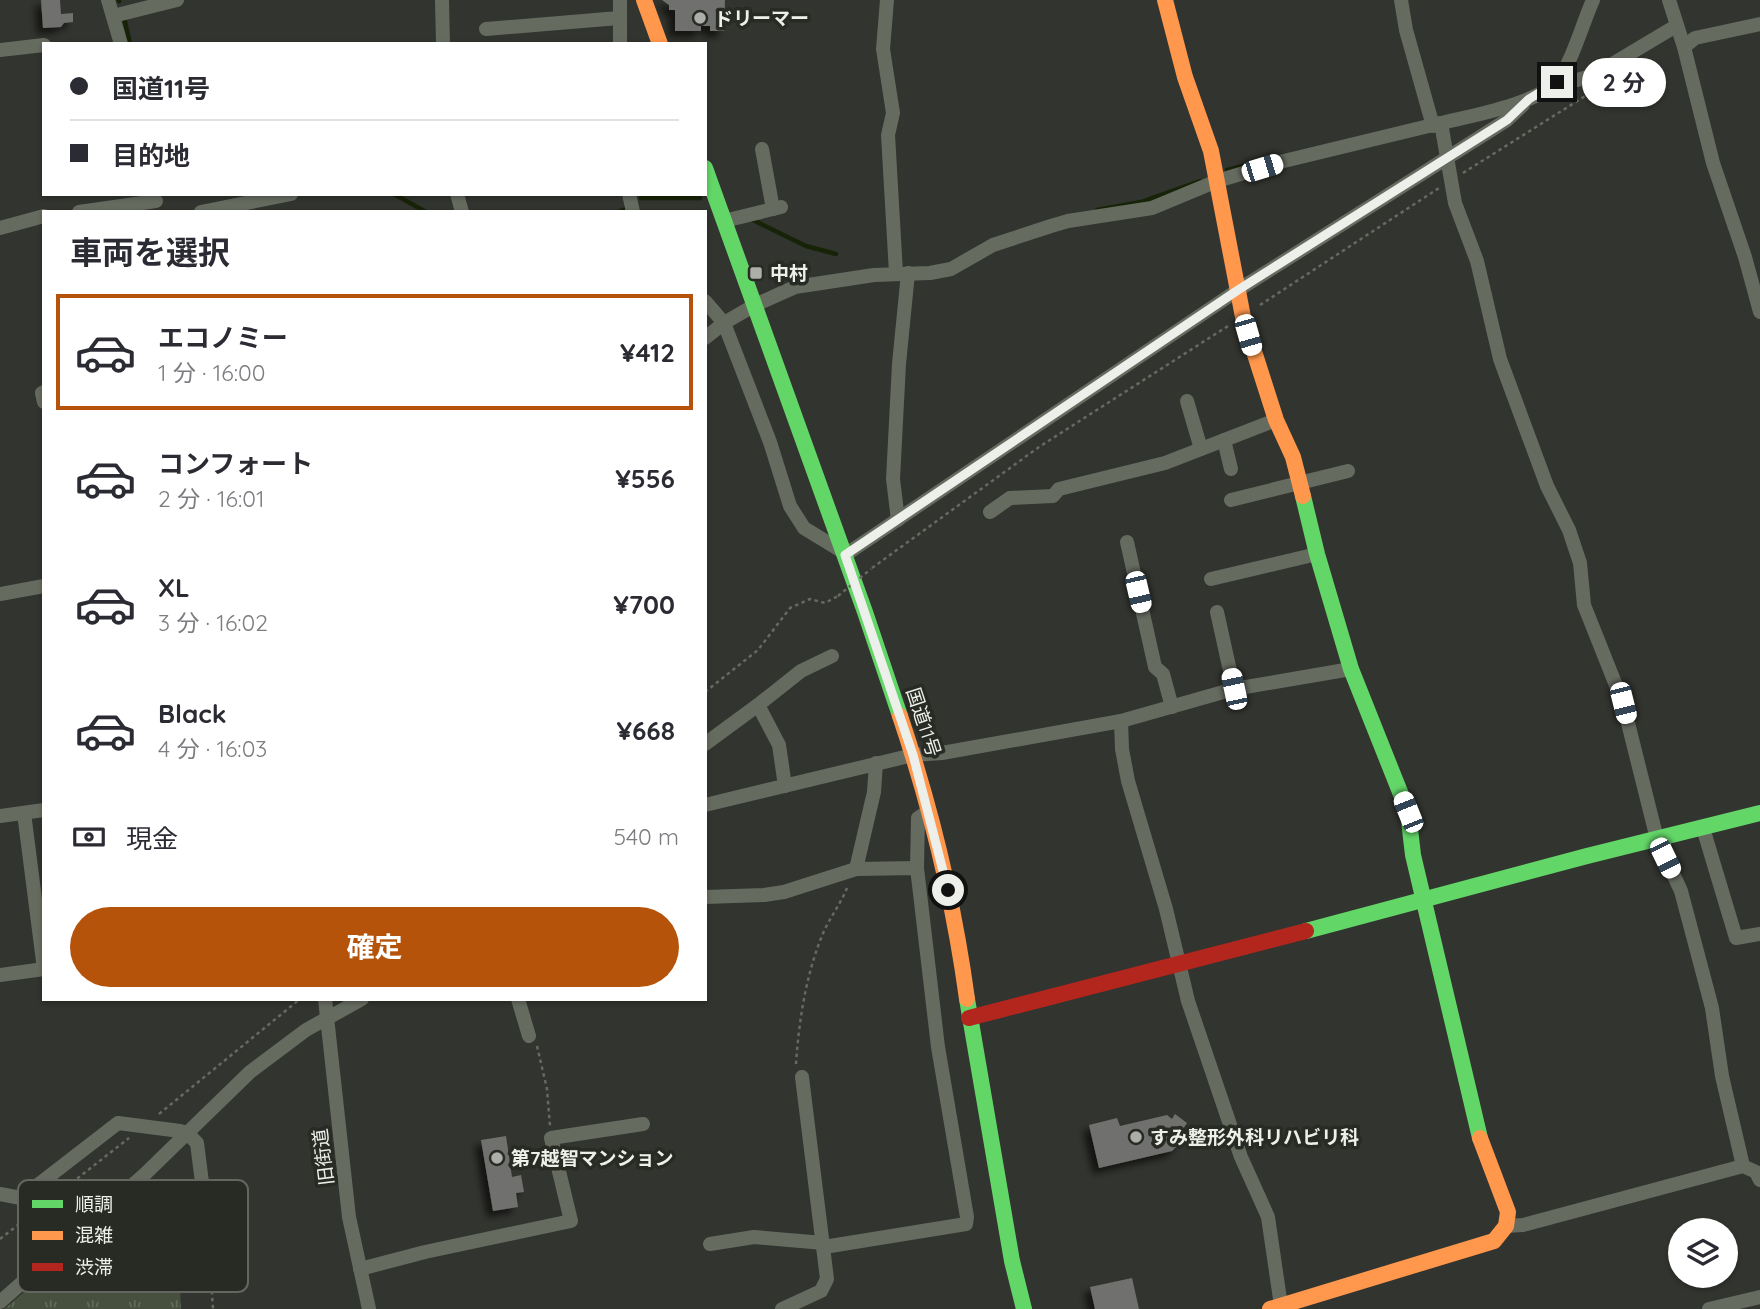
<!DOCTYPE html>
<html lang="ja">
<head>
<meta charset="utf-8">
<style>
	body { margin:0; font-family:Quicksand,"Noto Sans JP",sans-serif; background:#f2f2f3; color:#2b2b33; height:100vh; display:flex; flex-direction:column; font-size:26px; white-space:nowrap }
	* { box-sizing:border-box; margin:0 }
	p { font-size:23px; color:#7c7c81 }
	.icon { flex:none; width:38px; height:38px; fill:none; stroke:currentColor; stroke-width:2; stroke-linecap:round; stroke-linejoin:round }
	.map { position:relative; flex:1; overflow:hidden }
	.drawer { position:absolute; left:42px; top:210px; width:665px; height:791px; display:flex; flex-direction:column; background:#fff; border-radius:0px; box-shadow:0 2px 5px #0004 }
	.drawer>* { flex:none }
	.hud { position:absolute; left:42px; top:42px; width:665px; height:154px; border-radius:0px; box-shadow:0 2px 5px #0004; display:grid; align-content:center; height:154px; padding:0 28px; background:#fff }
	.tools { position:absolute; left:1668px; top:1218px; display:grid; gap:14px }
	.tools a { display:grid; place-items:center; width:70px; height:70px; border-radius:50%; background:#fff; box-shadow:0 2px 5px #0004; font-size:35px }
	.end { position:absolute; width:32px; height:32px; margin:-16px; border:9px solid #edefeb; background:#111; box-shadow:0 0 0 4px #111 }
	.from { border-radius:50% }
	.bubble { position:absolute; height:49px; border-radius:24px; background:#fff; box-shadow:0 2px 5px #0004; font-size:23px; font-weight:700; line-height:49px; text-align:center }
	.car { position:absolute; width:21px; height:42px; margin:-21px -10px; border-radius:9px; box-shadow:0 0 5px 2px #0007; background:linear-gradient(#fff 24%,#345 0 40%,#fff 0 76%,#345 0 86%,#fff 0) }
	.hud b { display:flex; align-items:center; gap:24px; height:66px; font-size:26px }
	.hud b+b { border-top:2px solid #e1e1e2 }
	.hud i { width:18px; height:18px; background:#2b2b33 }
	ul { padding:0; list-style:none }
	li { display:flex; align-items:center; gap:21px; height:116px; margin:0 14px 10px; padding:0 14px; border:4px solid transparent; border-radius:0px }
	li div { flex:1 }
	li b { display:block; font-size:26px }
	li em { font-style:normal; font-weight:700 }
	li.active { border-color:#b45309 }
	li>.icon { width:63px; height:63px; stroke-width:1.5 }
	h2 { padding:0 28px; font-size:32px; line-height:84px }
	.pay { display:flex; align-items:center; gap:18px; height:77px; padding:0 28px; font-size:26px }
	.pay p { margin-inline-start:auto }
	.cta { display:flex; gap:14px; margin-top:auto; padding:14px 28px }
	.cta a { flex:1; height:80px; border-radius:42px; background:#b45309; color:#fff; font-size:28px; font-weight:700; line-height:80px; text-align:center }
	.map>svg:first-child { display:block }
	.park { fill:url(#park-tufts) }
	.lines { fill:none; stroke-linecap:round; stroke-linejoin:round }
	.stream { stroke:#172307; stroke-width:4.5 }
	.building { fill:#70716e; filter:url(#shadow) }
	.path { stroke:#666a62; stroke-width:2.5; stroke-dasharray:3.5 3.5; stroke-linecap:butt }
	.street { stroke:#666b60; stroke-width:14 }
	.fast { stroke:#63d668; stroke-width:16 }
	.slow { stroke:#ff974d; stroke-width:16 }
	.jam { stroke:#b3261e; stroke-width:16 }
	.path-bridge { stroke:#666a62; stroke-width:2.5; stroke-dasharray:3.5 3.5; stroke-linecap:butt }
	.route { stroke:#edefeb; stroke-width:9 }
	.poi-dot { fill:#acaea9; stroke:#282b24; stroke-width:2.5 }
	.labels { text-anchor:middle; stroke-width:7; stroke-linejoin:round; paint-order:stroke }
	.poi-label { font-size:19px; font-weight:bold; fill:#edefeb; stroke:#282b24; text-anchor:start }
	.street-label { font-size:19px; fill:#edefeb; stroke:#282b24 }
	.key { fill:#282b24; stroke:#636660; stroke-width:2 }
	.key-label { font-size:19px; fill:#edefeb }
</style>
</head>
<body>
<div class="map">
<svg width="1760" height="1309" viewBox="0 0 1760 1309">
	<defs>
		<pattern id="park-tufts" width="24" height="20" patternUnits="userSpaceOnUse" patternTransform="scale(1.75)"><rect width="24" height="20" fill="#47503e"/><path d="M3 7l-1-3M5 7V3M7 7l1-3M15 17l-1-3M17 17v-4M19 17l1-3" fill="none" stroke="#626a5a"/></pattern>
		<filter id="shadow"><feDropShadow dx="-6" dy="6" stdDeviation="3.5" flood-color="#0009"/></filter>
	</defs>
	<rect width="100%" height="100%" fill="#32342f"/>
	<path class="park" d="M178,1235L181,1309H4L84,1242L108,1272Z"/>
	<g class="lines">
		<g class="stream">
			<path d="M119,0V1"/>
			<path d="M124,17L130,44"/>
			<path d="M1227,170L1254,163"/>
			<path d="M394,194L426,212"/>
			<path d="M641,198H700"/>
			<path d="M1097,210L1141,202L1200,181"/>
			<path d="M618,212L627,209"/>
			<path d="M749,218L806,246L836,254"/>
		</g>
	</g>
	<g class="building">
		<path d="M41,0H60L61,14L73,13V22L64,23L61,27L43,28Z"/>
		<path d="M662,0H725L724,31H710V26H701V31H675V10H669V5Z"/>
		<path d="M1175,1114L1187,1123L1180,1133L1181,1142L1172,1151L1099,1168L1089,1125L1117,1118L1120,1126L1167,1115L1172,1119Z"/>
		<path d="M506,1136L512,1177L521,1175L524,1192L516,1193L518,1207L493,1211L481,1140Z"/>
		<path d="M1132,1278L1139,1309H1095L1090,1287Z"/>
	</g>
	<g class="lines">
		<g class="path">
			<path d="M1463,173L1590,93"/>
			<path d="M1260,305L1439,188"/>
			<path d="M872,568L1039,447L1228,326"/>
			<path d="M705,692L758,650L790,608L810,599L825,603L838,596"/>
			<path d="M537,1046L547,1089L550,1126"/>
			<path d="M796,1064C799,1020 806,973 824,931C831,916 841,903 847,888"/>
			<path d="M159,1114L300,999"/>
			<path d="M0,1239L129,1138"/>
			<path d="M210,1263L213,1309"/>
		</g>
		<g class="street">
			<path d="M108,0L121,44"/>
			<path d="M442,0L443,44"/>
			<path d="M620,0V44"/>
			<path d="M887,0L883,49L893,113L888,135L896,273"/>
			<path d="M1401,0L1406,30L1433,126"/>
			<path d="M1593,0C1583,22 1572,62 1558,80C1541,103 1470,116 1441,123L1455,203L1477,261L1500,359L1547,486L1569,530L1580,563L1584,605L1623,703L1657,839L1681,891L1712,1008L1722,1076L1743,1166L1756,1172L1760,1180"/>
			<path d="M1669,0L1684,47L1713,163L1745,257L1760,312"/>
			<path d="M113,16L177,0"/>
			<path d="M486,29L619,18"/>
			<path d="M1684,47L1695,38L1760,24"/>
			<path d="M0,50L44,45"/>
			<path d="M1559,80H1577L1594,75L1676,26"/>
			<path d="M762,149L773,209"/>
			<path d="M457,194L462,212"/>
			<path d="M629,194L633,212"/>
			<path d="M79,212L156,201"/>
			<path d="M201,212L291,194"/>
			<path d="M724,221L781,207"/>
			<path d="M0,228L44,216"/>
			<path d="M705,301L724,323L770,442L790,506L804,528L840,550"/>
			<path d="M705,338L724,323L755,305L795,287L874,275L930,273L951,269L993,245L1051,226L1068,221L1152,208L1217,181L1284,161L1441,123"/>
			<path d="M44,392L42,393L44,402"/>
			<path d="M1187,401L1201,449"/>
			<path d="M1224,440L1231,469"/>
			<path d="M1231,500L1348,471"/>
			<path d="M990,512L1010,498L1053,496L1059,489L1165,463L1276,420"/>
			<path d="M898,520L893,479L899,364L908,273"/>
			<path d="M1127,542L1155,667L1163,674L1172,707"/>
			<path d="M845,555L1238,290L1507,120L1523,105"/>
			<path d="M1211,579L1317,554"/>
			<path d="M0,594L44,586"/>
			<path d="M1217,612L1234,689"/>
			<path d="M1121,721L1122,749L1128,781L1166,909L1188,1001L1241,1157L1268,1217L1281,1306"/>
			<path d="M705,744L758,705"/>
			<path d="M785,786L779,745L758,705L801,671L832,656"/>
			<path d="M705,805L913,755L942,753L1121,721L1234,689L1351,669"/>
			<path d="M0,816L44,810"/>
			<path d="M1703,828L1736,938L1760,934"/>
			<path d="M917,868L918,818L924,814"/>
			<path d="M705,897L764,895L784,892L856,869"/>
			<path d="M0,975L44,969L24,813"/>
			<path d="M325,999L349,1217L369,1309"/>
			<path d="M518,999L529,1036"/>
			<path d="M0,1194L21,1198L118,1123L180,1131L187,1133L197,1143L206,1214L209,1250"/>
			<path d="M1506,1226L1523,1225L1743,1166"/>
			<path d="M710,1244L754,1237L824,1243"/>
			<path d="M824,1247L966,1224L967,1217L938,1047L917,868L856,869L874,792L876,763"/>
			<path d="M360,1269L425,1252L571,1221L551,1138L643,1124"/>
			<path d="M0,1302L144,1175L250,1072L306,1030L362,999"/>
			<path d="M782,1309L821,1291L827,1279L802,1077"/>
			<path d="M1709,1309L1760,1297"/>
		</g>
		<g class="fast">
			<path d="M705,168L865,612L900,716"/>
			<path d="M1303,496L1317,554L1351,669L1408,812L1413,855L1480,1138"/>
			<path d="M1306,931L1587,856L1760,813"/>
			<path d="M967,999L1012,1261L1024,1309"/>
		</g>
		<g class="slow">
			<path d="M644,0L660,44"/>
			<path d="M1165,0L1185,77L1211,151L1243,317L1276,420L1293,457L1303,496"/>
			<path d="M900,716C931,808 954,903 967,999"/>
			<path d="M1270,1309L1494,1241L1506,1226L1508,1212L1480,1138"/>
		</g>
		<path class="jam" d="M969,1018L1306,931"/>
		<path class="path-bridge" d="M838,596L871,569"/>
	</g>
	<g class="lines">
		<path class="route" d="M948,890L913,755L845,555L1238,290L1507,120L1529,99L1557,82"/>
	</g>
	<g class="poi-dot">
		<circle cx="700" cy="18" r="7"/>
		<rect x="749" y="266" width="14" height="14" rx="3.5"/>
		<circle cx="1136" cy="1137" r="7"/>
		<circle cx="497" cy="1158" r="7"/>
	</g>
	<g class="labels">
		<g class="poi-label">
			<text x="714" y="25">ドリーマー</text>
			<text x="770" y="280">中村</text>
			<text x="1150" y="1144">すみ整形外科リハビリ科</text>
			<text x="511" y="1165">第7越智マンション</text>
		</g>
		<g class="street-label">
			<text transform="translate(924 722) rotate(72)" y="7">国道11号</text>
			<text transform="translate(323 1157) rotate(-97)" y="7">旧街道</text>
		</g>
	</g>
	<rect x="18" y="1180" width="230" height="112" rx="10" class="key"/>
	<rect x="32" y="1200" width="31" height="8" fill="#63d668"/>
	<rect x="32" y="1231" width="31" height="9" fill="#ff974d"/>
	<rect x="32" y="1263" width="31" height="8" fill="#b3261e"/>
	<g class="key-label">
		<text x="75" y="1211">順調</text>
		<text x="75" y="1242">混雑</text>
		<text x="75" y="1274">渋滞</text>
	</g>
</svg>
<div class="tools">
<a><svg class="icon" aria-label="layers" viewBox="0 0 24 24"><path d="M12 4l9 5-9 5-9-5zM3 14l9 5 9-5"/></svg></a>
</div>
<i class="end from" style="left:948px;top:890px"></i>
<i class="end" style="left:1557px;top:82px"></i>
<div class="bubble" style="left:1582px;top:58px;width:84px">2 分</div>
<i class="car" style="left:1262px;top:168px;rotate:73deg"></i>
<i class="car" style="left:1248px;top:335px;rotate:164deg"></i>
<i class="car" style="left:1138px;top:592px;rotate:167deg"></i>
<i class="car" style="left:1234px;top:689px;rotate:348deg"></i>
<i class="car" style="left:1623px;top:703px;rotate:166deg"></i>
<i class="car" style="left:1408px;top:812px;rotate:338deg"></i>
<i class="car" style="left:1665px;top:858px;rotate:154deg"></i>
<div class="hud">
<b><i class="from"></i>国道11号</b>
<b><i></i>目的地</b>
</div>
<section class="drawer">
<h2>車両を選択</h2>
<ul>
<li class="active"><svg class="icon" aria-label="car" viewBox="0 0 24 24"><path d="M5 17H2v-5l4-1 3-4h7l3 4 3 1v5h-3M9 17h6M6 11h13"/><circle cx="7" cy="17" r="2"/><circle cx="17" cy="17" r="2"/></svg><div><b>エコノミー</b><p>1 分 · 16:00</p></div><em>¥412</em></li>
<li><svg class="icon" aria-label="car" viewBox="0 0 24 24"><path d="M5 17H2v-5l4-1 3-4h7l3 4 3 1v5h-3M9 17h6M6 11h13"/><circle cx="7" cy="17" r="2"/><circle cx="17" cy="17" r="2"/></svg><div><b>コンフォート</b><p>2 分 · 16:01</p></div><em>¥556</em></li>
<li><svg class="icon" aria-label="car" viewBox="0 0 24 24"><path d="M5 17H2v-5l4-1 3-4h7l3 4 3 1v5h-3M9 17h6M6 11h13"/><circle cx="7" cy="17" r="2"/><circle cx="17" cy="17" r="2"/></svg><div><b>XL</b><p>3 分 · 16:02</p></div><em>¥700</em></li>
<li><svg class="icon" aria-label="car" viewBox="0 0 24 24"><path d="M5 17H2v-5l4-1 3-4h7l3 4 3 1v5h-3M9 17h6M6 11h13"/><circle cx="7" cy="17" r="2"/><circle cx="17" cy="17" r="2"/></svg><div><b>Black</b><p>4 分 · 16:03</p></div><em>¥668</em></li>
</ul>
<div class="pay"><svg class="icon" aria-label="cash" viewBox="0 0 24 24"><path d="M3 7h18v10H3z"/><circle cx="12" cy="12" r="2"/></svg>現金<p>540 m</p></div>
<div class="cta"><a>確定</a></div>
</section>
</div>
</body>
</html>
